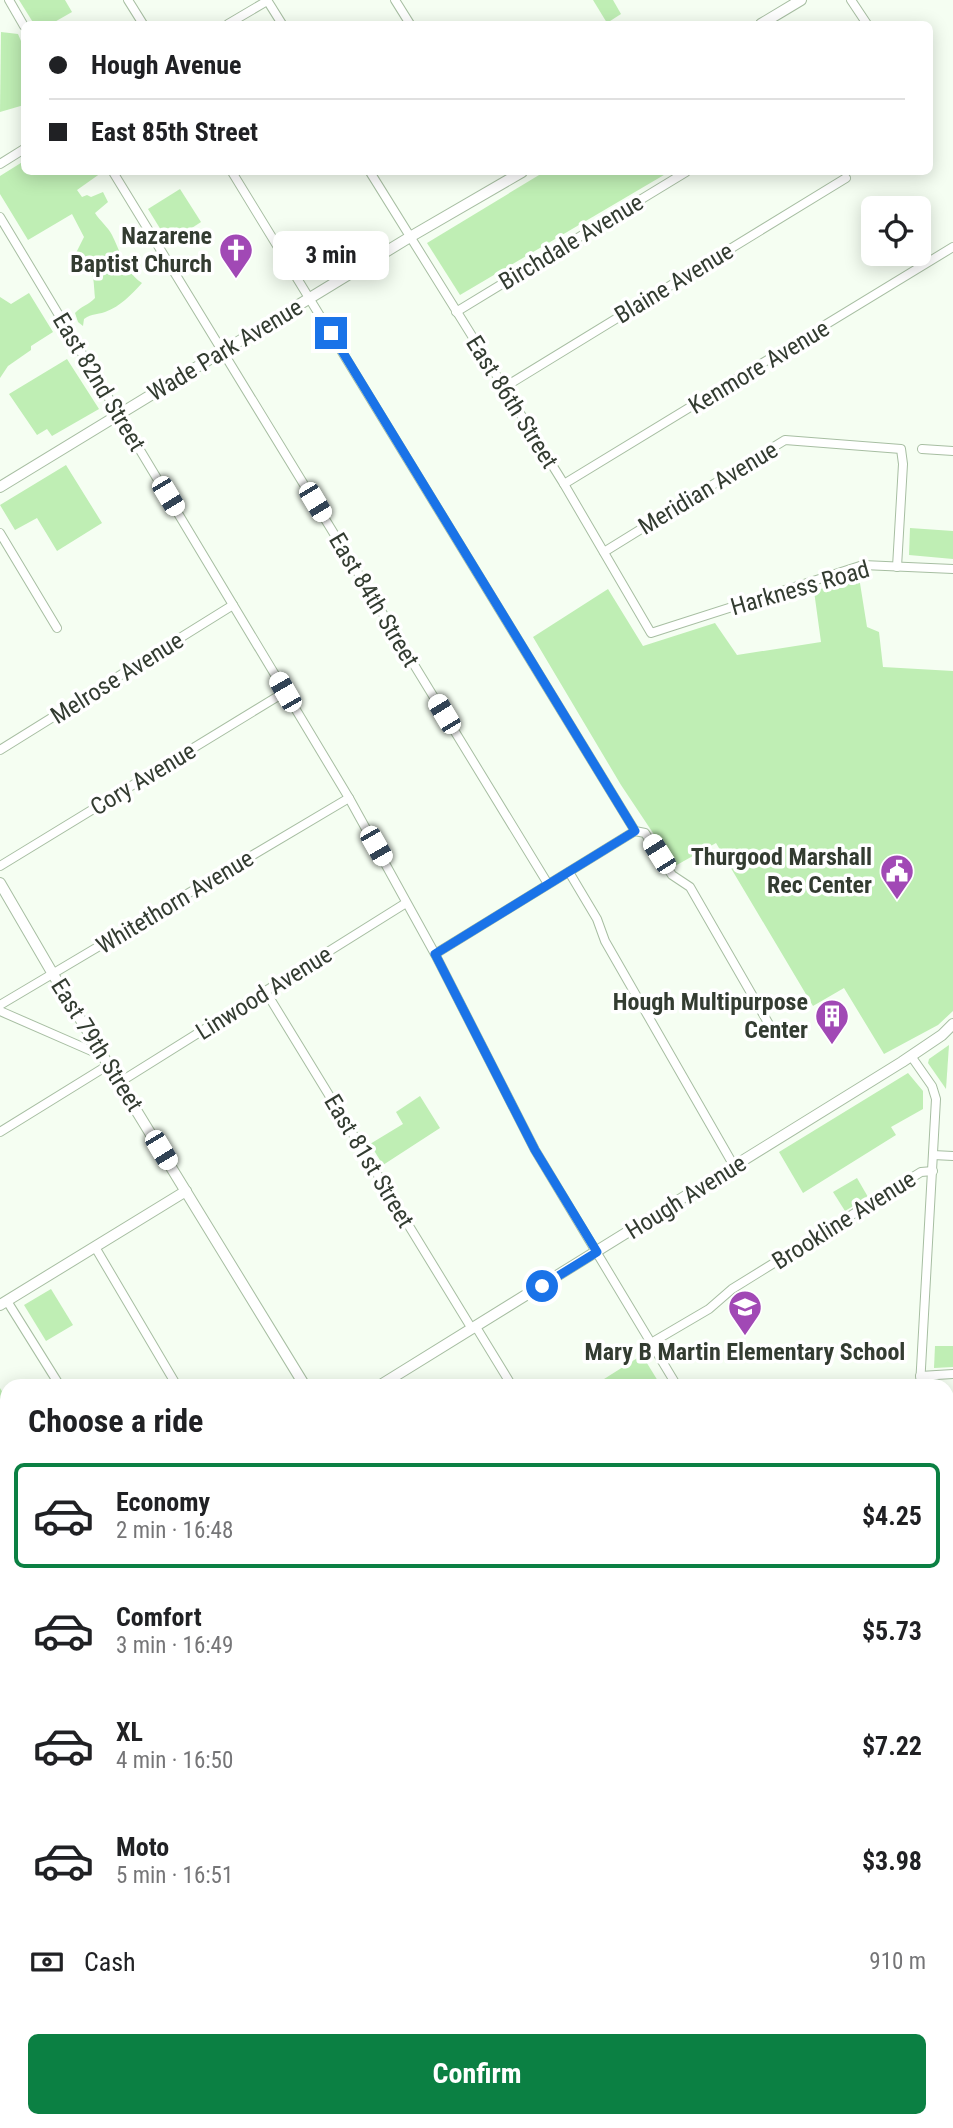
<!DOCTYPE html>
<html lang="en">
<head>
<meta charset="utf-8">
<style>
	body { margin:0; font-family:"Roboto Condensed",sans-serif; background:#f6f6f6; color:#202124; height:100vh; display:flex; flex-direction:column; font-size:26px; white-space:nowrap }
	* { box-sizing:border-box; margin:0 }
	p { font-size:23px; color:#757577 }
	.icon { flex:none; width:38px; height:38px; fill:none; stroke:currentColor; stroke-width:2; stroke-linecap:round; stroke-linejoin:round }
	.map { position:relative; flex:1; overflow:hidden }
	.details { position:absolute; left:0px; top:1379px; width:954px; height:749px; display:flex; flex-direction:column; background:#fff; border-radius:21px 21px 0 0; box-shadow:0 4px 18px #0003 }
	.details>* { flex:none }
	.hud { position:absolute; left:21px; top:21px; width:912px; height:154px; border-radius:10px; box-shadow:0 4px 18px #0003; display:grid; align-content:center; height:154px; padding:0 28px; background:#fff }
	.tools { position:absolute; left:861px; top:196px; display:grid; gap:14px }
	.tools a { display:grid; place-items:center; width:70px; height:70px; border-radius:10px; background:#fff; box-shadow:0 4px 18px #0003; font-size:35px }
	.end { position:absolute; width:32px; height:32px; margin:-16px; border:9px solid #1a73e8; background:#fff; box-shadow:0 0 0 4px #fff }
	.from { border-radius:50% }
	.bubble { position:absolute; height:49px; border-radius:10px; background:#fff; box-shadow:0 4px 18px #0003; font-size:23px; font-weight:700; line-height:49px; text-align:center }
	.car { position:absolute; width:21px; height:42px; margin:-21px -10px; border-radius:9px; box-shadow:0 0 5px 2px #0007; background:linear-gradient(#fff 24%,#345 0 40%,#fff 0 76%,#345 0 86%,#fff 0) }
	.hud b { display:flex; align-items:center; gap:24px; height:66px; font-size:26px }
	.hud b+b { border-top:2px solid #e0e0e0 }
	.hud i { width:18px; height:18px; background:#202124 }
	ul { padding:0; list-style:none }
	li { display:flex; align-items:center; gap:21px; height:105px; margin:0 14px 10px; padding:0 14px; border:4px solid transparent; border-radius:10px }
	li div { flex:1 }
	li b { display:block; font-size:26px }
	li em { font-style:normal; font-weight:700 }
	li.current { border-color:#0b8043 }
	li>.icon { width:63px; height:63px; stroke-width:1.5 }
	h2 { padding:0 28px; font-size:32px; line-height:84px }
	.pay { display:flex; align-items:center; gap:18px; height:77px; padding:0 28px; font-size:26px }
	.pay p { margin-inline-start:auto }
	.button { display:flex; gap:14px; margin-top:auto; padding:14px 28px }
	.button a { flex:1; height:80px; border-radius:10px; background:#0b8043; color:#fff; font-size:28px; font-weight:700; line-height:80px; text-align:center }
	.map>svg:first-child { display:block }
	.green { fill:#bfeeb4 }
	.lines { fill:none; stroke-linecap:round; stroke-linejoin:round }
	.street-casing { stroke:#a7bea2; stroke-width:10 }
	.secondary-casing { stroke:#a7bea2; stroke-width:12 }
	.primary-casing { stroke:#577d4e; stroke-width:14 }
	.street { stroke:#fff; stroke-width:8 }
	.secondary { stroke:#fff; stroke-width:10 }
	.primary { stroke:#a6c69e; stroke-width:12 }
	.route { stroke:#1a73e8; stroke-width:9 }
	.labels { text-anchor:middle; stroke-width:7; stroke-linejoin:round; paint-order:stroke }
	.poi-label { font-size:24px; font-weight:bold; fill:#333c31; stroke:#fff; text-anchor:end }
	.street-label { font-size:24px; fill:#333c31; stroke:#fff }
</style>
</head>
<body>
<div class="map">
<svg width="953" height="2128" viewBox="0 0 953 2128">
	<rect width="100%" height="100%" fill="#f5fef2"/>
	<g class="green">
		<path d="M19,0H65L72,12L51,24H34Z"/>
		<path d="M593,0H613L621,14L607,23Z"/>
		<path d="M1,32L18,34L24,48V105L0,112Z"/>
		<path d="M24,161V172H100L101,173L77,190L82,197L87,195L91,197L103,192L108,202L95,213C100,221 108,227 112,235C121,253 125,272 142,283C131,295 121,306 105,312C96,315 93,313 84,319L83,326L78,322L75,313C81,306 89,305 95,298C93,274 95,271 76,253L84,237L72,214L28,240L0,194V176Z"/>
		<path d="M544,172H669L460,295L427,243Z"/>
		<path d="M180,189L201,222L169,243L148,209Z"/>
		<path d="M29,293L53,332L31,346V350L8,366L0,378V297L11,304Z"/>
		<path d="M67,359L99,409L52,436L47,429L37,435L9,394Z"/>
		<path d="M66,465L102,523L57,551L37,518L15,530L0,505Z"/>
		<path d="M910,528L953,531V559L909,555Z"/>
		<path d="M859,577L867,627L879,632L883,667L953,671V1011L938,1025L884,1054L844,988L813,1006L716,843L675,866L621,785L533,637L608,589L643,646L715,623L737,655L821,642L814,591Z"/>
		<path d="M949,1045L946,1089L928,1063L929,1059Z"/>
		<path d="M908,1073L923,1091V1109L891,1127L896,1135L803,1193L779,1152Z"/>
		<path d="M420,1096L440,1128L383,1165L370,1144L403,1124L396,1112Z"/>
		<path d="M857,1178L868,1197L845,1211L833,1192Z"/>
		<path d="M51,1289L73,1325L46,1341L24,1305Z"/>
		<path d="M935,1346H953V1367L934,1368Z"/>
		<path d="M642,1355L661,1386H593Z"/>
		<path d="M0,1388L7,1400V1537L0,1542Z"/>
		<path d="M947,2060L953,2070V2124L947,2113Z"/>
		<path d="M865,2121H922L924,2124L917,2128H871Z"/>
	</g>
	<g class="lines">
		<g class="street-casing">
			<g id="street">
				<path d="M9,0L24,26"/>
				<path d="M128,0L143,24"/>
				<path d="M267,0L282,24"/>
				<path d="M395,0L410,24"/>
				<path d="M851,0L867,24"/>
				<path d="M228,24L267,1"/>
				<path d="M0,164L24,149"/>
				<path d="M113,172L548,884"/>
				<path d="M232,172L635,831L645,833L672,875L690,887L774,1033"/>
				<path d="M370,172L564,484L651,633L863,565L953,569"/>
				<path d="M0,217L349,798L435,954L535,1150L677,1386"/>
				<path d="M456,312L686,172"/>
				<path d="M503,388L846,178"/>
				<path d="M922,449L953,451"/>
				<path d="M564,484L953,247"/>
				<path d="M0,533L57,628"/>
				<path d="M604,552L785,440L901,449L903,464L897,567"/>
				<path d="M0,750L233,605"/>
				<path d="M0,866L285,692"/>
				<path d="M569,872L597,919L605,941L734,1166"/>
				<path d="M435,954L635,831"/>
				<path d="M266,992L472,1329"/>
				<path d="M0,1005L349,798"/>
				<path d="M0,1011L103,1056"/>
				<path d="M911,1056L932,1086L936,1099L920,1386"/>
				<path d="M120,1082L406,903"/>
				<path d="M0,1132L110,1064"/>
				<path d="M933,1155L953,1156"/>
				<path d="M95,1247L177,1386"/>
				<path d="M7,1301L60,1386"/>
				<path d="M476,1327L512,1386"/>
				<path d="M651,1343L709,1309L732,1289L921,1172L933,1171"/>
				<path d="M920,1376L953,1374"/>
				<path d="M947,1424L953,1434"/>
				<path d="M0,1490H7"/>
				<path d="M0,1516L7,1517"/>
				<path d="M0,1709L7,1721"/>
				<path d="M947,1709L953,1705"/>
				<path d="M0,1810L7,1822"/>
				<path d="M947,1858L953,1869"/>
				<path d="M188,2121L193,2128"/>
				<path d="M384,2121L388,2128"/>
				<path d="M939,2121L943,2128"/>
			</g>
		</g>
		<g class="secondary-casing">
			<g id="secondary">
				<path d="M761,24L801,0"/>
				<path d="M0,487L410,237L522,172"/>
				<path d="M0,883L57,981L305,1386"/>
				<path d="M0,1305L186,1191"/>
				<path d="M379,1386L902,1062L942,1035L953,1024"/>
				<path d="M0,1732L7,1723"/>
			</g>
		</g>
		<g class="primary-casing">
			<g id="primary">
				<path d="M947,1646L953,1643"/>
				<path d="M947,1671L953,1668"/>
				<path d="M947,2007L953,2004"/>
				<path d="M947,2023L953,2020"/>
				<path d="M87,2128L97,2121"/>
				<path d="M126,2128L136,2121"/>
				<path d="M707,2128L721,2121"/>
				<path d="M751,2128L764,2121"/>
			</g>
		</g>
		<use href="#street" class="street"/>
		<use href="#secondary" class="secondary"/>
		<use href="#primary" class="primary"/>
	</g>
	<g class="lines">
		<path class="route" d="M331,333L635,831L435,954L535,1150L597,1252L542,1286"/>
	</g>
	<defs>
		<g id="church-pin" transform="scale(1.75)"><path d="M0 17L-7.5 6A9.5 9.5 0 1 1 7.5 6Z" fill="#a149b5" stroke="#fff"/><path d="M-1.2-6h2.4v3.5h3.3v2.4h-3.3V6h-2.4V-.1h-3.3v-2.4h3.3Z" fill="#fff"/></g>
		<g id="civic-pin" transform="scale(1.75)"><path d="M0 17L-7.5 6A9.5 9.5 0 1 1 7.5 6Z" fill="#a149b5" stroke="#fff"/><path d="M-.6-6.5H3V-4.5H.6V-3L4-1V1h2V6H-6V1h2V-1L-.6-3ZM-1.2 2.5V6h2.4V2.5Z" fill="#fff"/></g>
		<g id="building-pin" transform="scale(1.75)"><path d="M0 17L-7.5 6A9.5 9.5 0 1 1 7.5 6Z" fill="#a149b5" stroke="#fff"/><path d="M-4-6H4V6H1V3H-1V6H-4ZM-2.5-4.3h1.7v1.8h-1.7ZM.8-4.3h1.7v1.8H.8ZM-2.5-1h1.7V.8h-1.7ZM.8-1h1.7V.8H.8Z" fill="#fff"/></g>
		<g id="school-pin" transform="scale(1.75)"><path d="M0 17L-7.5 6A9.5 9.5 0 1 1 7.5 6Z" fill="#a149b5" stroke="#fff"/><path d="M0-5L7-2L0 1L-7-2ZM-4 1L0 2.5L4 1V4Q0 6-4 4Z" fill="#fff"/></g>
	</defs>
	<g fill-rule="evenodd">
		<use href="#church-pin" x="236" y="250"/>
		<use href="#civic-pin" x="897" y="871"/>
		<use href="#building-pin" x="832" y="1016"/>
		<use href="#school-pin" x="745" y="1307"/>
	</g>
	<g class="labels">
		<g class="poi-label">
			<text x="212" y="244">Nazarene<tspan x="212" dy="28">Baptist Church</tspan></text>
			<text x="872" y="865">Thurgood Marshall<tspan x="872" dy="28">Rec Center</tspan></text>
			<text x="808" y="1010">Hough Multipurpose<tspan x="808" dy="28">Center</tspan></text>
			<text x="745" y="1360" text-anchor="middle">Mary B Martin Elementary School</text>
		</g>
		<g class="street-label">
			<text transform="translate(571 242) rotate(-31)" y="8">Birchdale Avenue</text>
			<text transform="translate(674 283) rotate(-31)" y="8">Blaine Avenue</text>
			<text transform="translate(225 350) rotate(-31)" y="8">Wade Park Avenue</text>
			<text transform="translate(759 367) rotate(-31)" y="8">Kenmore Avenue</text>
			<text transform="translate(99 382) rotate(59)" y="8">East 82nd Street</text>
			<text transform="translate(512 402) rotate(58)" y="8">East 86th Street</text>
			<text transform="translate(708 488) rotate(-31)" y="8">Meridian Avenue</text>
			<text transform="translate(800 588) rotate(-16)" y="8">Harkness Road</text>
			<text transform="translate(374 600) rotate(59)" y="8">East 84th Street</text>
			<text transform="translate(117 678) rotate(-32)" y="8">Melrose Avenue</text>
			<text transform="translate(143 779) rotate(-31)" y="8">Cory Avenue</text>
			<text transform="translate(175 902) rotate(-31)" y="8">Whitethorn Avenue</text>
			<text transform="translate(264 993) rotate(-32)" y="8">Linwood Avenue</text>
			<text transform="translate(97 1045) rotate(58)" y="8">East 79th Street</text>
			<text transform="translate(369 1161) rotate(59)" y="8">East 81st Street</text>
			<text transform="translate(686 1197) rotate(-32)" y="8">Hough Avenue</text>
			<text transform="translate(844 1220) rotate(-32)" y="8">Brookline Avenue</text>
		</g>
	</g>
</svg>
<div class="tools">
<a><svg class="icon" aria-label="locate" viewBox="0 0 24 24"><circle cx="12" cy="12" r="6"/><path d="M12 2v4M12 18v4M2 12h4M18 12h4"/></svg></a>
</div>
<i class="end from" style="left:542px;top:1286px"></i>
<i class="end" style="left:331px;top:333px"></i>
<div class="bubble" style="left:273px;top:231px;width:116px">3 min</div>
<i class="car" style="left:168px;top:496px;rotate:149deg"></i>
<i class="car" style="left:315px;top:502px;rotate:149deg"></i>
<i class="car" style="left:285px;top:692px;rotate:330deg"></i>
<i class="car" style="left:444px;top:714px;rotate:329deg"></i>
<i class="car" style="left:376px;top:846px;rotate:150deg"></i>
<i class="car" style="left:659px;top:854px;rotate:328deg"></i>
<i class="car" style="left:161px;top:1150px;rotate:149deg"></i>
<div class="hud">
<b><i class="from"></i>Hough Avenue</b>
<b><i></i>East 85th Street</b>
</div>
<section class="details">
<h2>Choose a ride</h2>
<ul>
<li class="current"><svg class="icon" aria-label="car" viewBox="0 0 24 24"><path d="M5 17H2v-5l4-1 3-4h7l3 4 3 1v5h-3M9 17h6M6 11h13"/><circle cx="7" cy="17" r="2"/><circle cx="17" cy="17" r="2"/></svg><div><b>Economy</b><p>2 min · 16:48</p></div><em>$4.25</em></li>
<li><svg class="icon" aria-label="car" viewBox="0 0 24 24"><path d="M5 17H2v-5l4-1 3-4h7l3 4 3 1v5h-3M9 17h6M6 11h13"/><circle cx="7" cy="17" r="2"/><circle cx="17" cy="17" r="2"/></svg><div><b>Comfort</b><p>3 min · 16:49</p></div><em>$5.73</em></li>
<li><svg class="icon" aria-label="car" viewBox="0 0 24 24"><path d="M5 17H2v-5l4-1 3-4h7l3 4 3 1v5h-3M9 17h6M6 11h13"/><circle cx="7" cy="17" r="2"/><circle cx="17" cy="17" r="2"/></svg><div><b>XL</b><p>4 min · 16:50</p></div><em>$7.22</em></li>
<li><svg class="icon" aria-label="car" viewBox="0 0 24 24"><path d="M5 17H2v-5l4-1 3-4h7l3 4 3 1v5h-3M9 17h6M6 11h13"/><circle cx="7" cy="17" r="2"/><circle cx="17" cy="17" r="2"/></svg><div><b>Moto</b><p>5 min · 16:51</p></div><em>$3.98</em></li>
</ul>
<div class="pay"><svg class="icon" aria-label="cash" viewBox="0 0 24 24"><path d="M3 7h18v10H3z"/><circle cx="12" cy="12" r="2"/></svg>Cash<p>910 m</p></div>
<div class="button"><a>Confirm</a></div>
</section>
</div>
</body>
</html>
